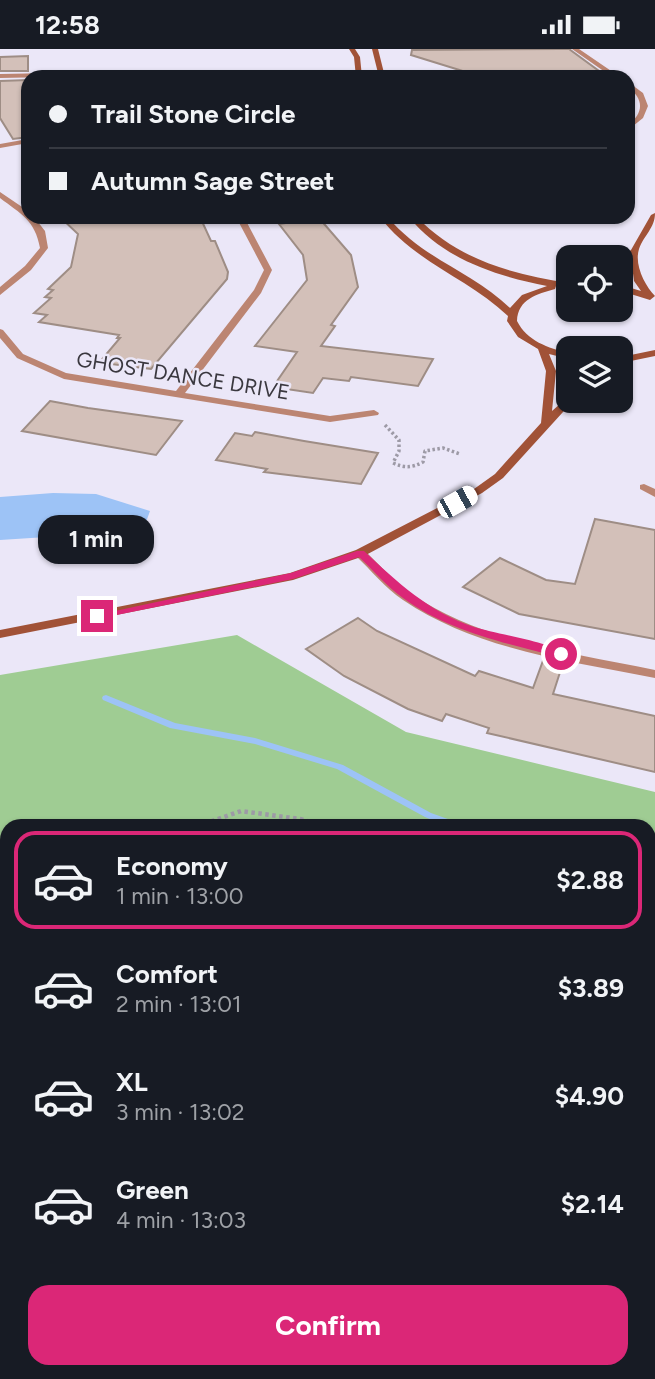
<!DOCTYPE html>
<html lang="en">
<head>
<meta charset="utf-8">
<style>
	body { margin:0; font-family:Figtree,sans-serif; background:#20242c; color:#f1f3f6; height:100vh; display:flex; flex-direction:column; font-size:26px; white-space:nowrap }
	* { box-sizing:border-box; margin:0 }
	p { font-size:23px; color:#9ea1a6 }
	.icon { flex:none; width:38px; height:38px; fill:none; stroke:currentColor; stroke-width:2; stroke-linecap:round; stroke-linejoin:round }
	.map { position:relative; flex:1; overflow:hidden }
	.panel { position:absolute; left:0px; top:770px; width:656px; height:560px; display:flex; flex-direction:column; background:#171b24; border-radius:21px 21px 0 0; box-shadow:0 2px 5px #0004 }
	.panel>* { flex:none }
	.guide { position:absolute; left:21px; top:21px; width:614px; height:154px; border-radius:21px; box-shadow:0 2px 5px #0004; display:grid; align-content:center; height:154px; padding:0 28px; background:#171b24 }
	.buttons { position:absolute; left:556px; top:196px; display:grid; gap:14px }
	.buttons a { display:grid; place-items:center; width:77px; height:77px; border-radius:14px; background:#171b24; box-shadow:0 2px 5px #0004; font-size:35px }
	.end { position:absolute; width:32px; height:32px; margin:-16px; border:9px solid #db2777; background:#fff; box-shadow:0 0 0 4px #fff }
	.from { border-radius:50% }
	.bubble { position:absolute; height:49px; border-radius:21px; background:#171b24; box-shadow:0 2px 5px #0004; font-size:23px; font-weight:700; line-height:49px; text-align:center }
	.car { position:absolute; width:21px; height:42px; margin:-21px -10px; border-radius:9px; box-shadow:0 0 5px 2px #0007; background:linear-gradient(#fff 24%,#345 0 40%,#fff 0 76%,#345 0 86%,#fff 0) }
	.guide b { display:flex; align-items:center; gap:24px; height:66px; font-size:26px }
	.guide b+b { border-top:2px solid #363941 }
	.guide i { width:18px; height:18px; background:#f1f3f6 }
	ul { padding:12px 0 0; list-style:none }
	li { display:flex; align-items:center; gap:21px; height:98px; margin:0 14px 10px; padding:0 14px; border:4px solid transparent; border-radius:21px }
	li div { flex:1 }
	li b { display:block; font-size:26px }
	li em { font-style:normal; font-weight:700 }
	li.on { border-color:#db2777 }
	li>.icon { width:63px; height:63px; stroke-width:1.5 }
	.button { display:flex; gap:14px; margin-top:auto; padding:14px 28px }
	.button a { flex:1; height:80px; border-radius:21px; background:#db2777; color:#fff; font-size:28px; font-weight:700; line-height:80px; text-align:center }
	.status { display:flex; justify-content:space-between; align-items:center; height:49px; padding:0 35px; background:#171b24; direction:ltr }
	.status svg { height:19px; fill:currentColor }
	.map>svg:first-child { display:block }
	.green { fill:#9fcc93 }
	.water { fill:#9dc3f6 }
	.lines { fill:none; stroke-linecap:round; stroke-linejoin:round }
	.stream { fill:#9dc3f6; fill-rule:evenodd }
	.building { fill:#d3c0b9; stroke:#9e8d85; stroke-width:2 }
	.path-far2 { stroke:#9d9aa6; stroke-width:3.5; stroke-dasharray:2.5 2.5; stroke-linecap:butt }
	.path-far1 { stroke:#9d9aa6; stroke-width:4.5; stroke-dasharray:3.5 3.5; stroke-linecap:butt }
	.path { stroke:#9d9aa6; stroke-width:6; stroke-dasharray:5 5; stroke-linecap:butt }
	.street { fill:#bc8572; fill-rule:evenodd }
	.secondary { fill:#a15237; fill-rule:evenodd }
	.route { fill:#db2777 }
	.labels { text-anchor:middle; stroke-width:5; stroke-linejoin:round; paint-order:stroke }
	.far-street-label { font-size:21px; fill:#3a383f; stroke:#ebe7f8 }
</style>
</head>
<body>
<div class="status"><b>12:58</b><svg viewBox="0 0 49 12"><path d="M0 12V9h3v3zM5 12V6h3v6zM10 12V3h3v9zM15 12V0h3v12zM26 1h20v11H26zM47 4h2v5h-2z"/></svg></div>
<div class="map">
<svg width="655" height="1330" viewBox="0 0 655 1330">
	<rect width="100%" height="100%" fill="#ebe7f8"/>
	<path class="green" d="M237,586L406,683L655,743V1145L649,1146V777H7V1227L0,1228V626Z"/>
	<path class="water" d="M53,444L96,445L150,462L146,473L124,483L0,491V448Z"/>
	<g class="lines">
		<g class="stream">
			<path d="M106,646L175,674L255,689L343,716L431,764L459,774L461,777H446L425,768L337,720L255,695L170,679L103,651L102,649L103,647Z"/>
			<path d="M649,831L655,833V841L649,839Z"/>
			<rect x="649" y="1226" width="6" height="12"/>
			<path d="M7,1312V1323L12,1324L0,1327V1313Z"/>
		</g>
	</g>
	<g class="building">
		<path d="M561,0H569L599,22L581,28H482L411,6L412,1Z"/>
		<path d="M28,7V22H0V8Z"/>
		<path d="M28,31V88L13,90L0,69V32Z"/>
		<path d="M60,168H200L211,192H215L228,223L227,230L151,320L111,315L114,311L103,309L120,289H117L119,286L39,273L47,266L34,264L51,249L45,248L53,241L48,240L71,218L78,185Z"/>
		<path d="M319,169L351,206L358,238L331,276L335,277L321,297L433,310L418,337L351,328L349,332L323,329L313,344L273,338L297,303L255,297L307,231L303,206L279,175Z"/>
		<path d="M50,352L88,359L182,372L156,406L22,382Z"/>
		<path d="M255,383L304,392L378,404L361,435L264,423L267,420L216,411L235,384L252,387Z"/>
		<path d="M595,470L655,481V590L519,565L463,538L500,509L546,531L575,535Z"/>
		<path d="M358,569L377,582L475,627L479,622L533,639L544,609L563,614L553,645L655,667V723L487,684L489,679L446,665L442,672L408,660L344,627L306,600Z"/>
	</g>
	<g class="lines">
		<path class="path-far2" d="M385,376L399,391V402L393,414C404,419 412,419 423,413L425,402L443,399L460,405"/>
		<g class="path-far1">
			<path d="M198,777L241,762L300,770L323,777"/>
			<path d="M0,884L7,885"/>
		</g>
		<g class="path">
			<path d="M649,964L655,969"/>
			<path d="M0,1072L7,1075"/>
		</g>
		<g class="street">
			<path d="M572,0H579L620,28L610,26L584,28L605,23Z"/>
			<path d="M206,21L230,22L238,28L206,25L0,29V25Z"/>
			<path d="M628,33L643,44L648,57L643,69L628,81V76C644,64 644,50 628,38Z"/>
			<path d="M28,90V94L0,99V95Z"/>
			<path d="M0,143L28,162V168H34L45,182L48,199L31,221L0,246V238L25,217L40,199C35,171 21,165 0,149Z"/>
			<path d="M236,168H244L272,221L261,244L185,344L330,367L374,361L379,364L378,366L330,373L64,330L17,309L0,289V280L3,281L23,305L66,324L176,342L254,241L264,221Z"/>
			<path d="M644,435L655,440V448L640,440V436Z"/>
			<path d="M360,500L364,501C380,516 394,533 411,545C483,593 572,604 655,621V629C570,612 477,601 403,551C385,539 371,521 356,507L354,504Z"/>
		</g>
		<g class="secondary">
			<path d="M349,0H355L360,8L362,28H356L354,8Z"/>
			<path d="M372,0H378L385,28H379Z"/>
			<path d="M655,164C655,179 644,186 639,200C634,216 645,237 655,247L650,251L621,242V236L641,242L634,232L631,209L621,216V208L631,201L651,166Z"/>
			<path d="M380,168H388C421,209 473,223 510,259L522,246L547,237C496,227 443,210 409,168H417C458,211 512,225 569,234V238L556,237L555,240C537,245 518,250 517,272C527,292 548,299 569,304V310L549,305L556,322L552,362L569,347V352H573L503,429L482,444L364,507L293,531L0,589V581L290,524L356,501L474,440L495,425L541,374L546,322L538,300L518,288L507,272L508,267C468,229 414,213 380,168Z"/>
			<path d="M655,301V307L621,314V308Z"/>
		</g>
	</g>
	<path class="route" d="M357,502H364C397,533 429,563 474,578C496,585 551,593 566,605L561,609C507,594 449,583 403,549C387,538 373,521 359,508L293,530L97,570L92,567L291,524Z"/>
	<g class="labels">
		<g class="far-street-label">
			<text transform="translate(183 327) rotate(9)" y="7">GHOST DANCE DRIVE</text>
		</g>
	</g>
</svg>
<div class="buttons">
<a><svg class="icon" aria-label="locate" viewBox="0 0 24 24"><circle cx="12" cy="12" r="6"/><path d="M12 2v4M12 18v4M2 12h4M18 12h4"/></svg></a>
<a><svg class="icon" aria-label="layers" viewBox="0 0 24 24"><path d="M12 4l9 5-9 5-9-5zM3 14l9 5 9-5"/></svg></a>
</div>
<i class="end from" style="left:561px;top:605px"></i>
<i class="end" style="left:97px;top:567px"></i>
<div class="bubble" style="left:38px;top:466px;width:116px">1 min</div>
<i class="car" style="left:457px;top:453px;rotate:61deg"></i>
<div class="guide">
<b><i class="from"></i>Trail Stone Circle</b>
<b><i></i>Autumn Sage Street</b>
</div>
<section class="panel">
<ul>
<li class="on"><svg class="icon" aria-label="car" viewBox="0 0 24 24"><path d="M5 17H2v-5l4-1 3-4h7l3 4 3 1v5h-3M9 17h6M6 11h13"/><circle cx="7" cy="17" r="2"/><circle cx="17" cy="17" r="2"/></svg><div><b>Economy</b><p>1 min · 13:00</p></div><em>$2.88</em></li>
<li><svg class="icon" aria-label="car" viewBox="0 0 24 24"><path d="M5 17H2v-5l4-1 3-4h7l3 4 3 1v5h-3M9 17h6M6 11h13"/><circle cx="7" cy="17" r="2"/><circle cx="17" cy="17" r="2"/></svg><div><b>Comfort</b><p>2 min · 13:01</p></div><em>$3.89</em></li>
<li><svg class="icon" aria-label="car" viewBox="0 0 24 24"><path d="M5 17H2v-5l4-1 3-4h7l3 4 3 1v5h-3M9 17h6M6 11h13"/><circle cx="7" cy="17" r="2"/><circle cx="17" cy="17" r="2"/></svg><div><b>XL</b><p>3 min · 13:02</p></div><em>$4.90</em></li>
<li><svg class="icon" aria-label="car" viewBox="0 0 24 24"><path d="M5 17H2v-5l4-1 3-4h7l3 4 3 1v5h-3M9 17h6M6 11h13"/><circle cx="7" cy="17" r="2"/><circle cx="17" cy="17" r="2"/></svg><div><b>Green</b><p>4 min · 13:03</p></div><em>$2.14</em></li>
</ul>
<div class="button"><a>Confirm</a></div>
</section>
</div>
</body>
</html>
